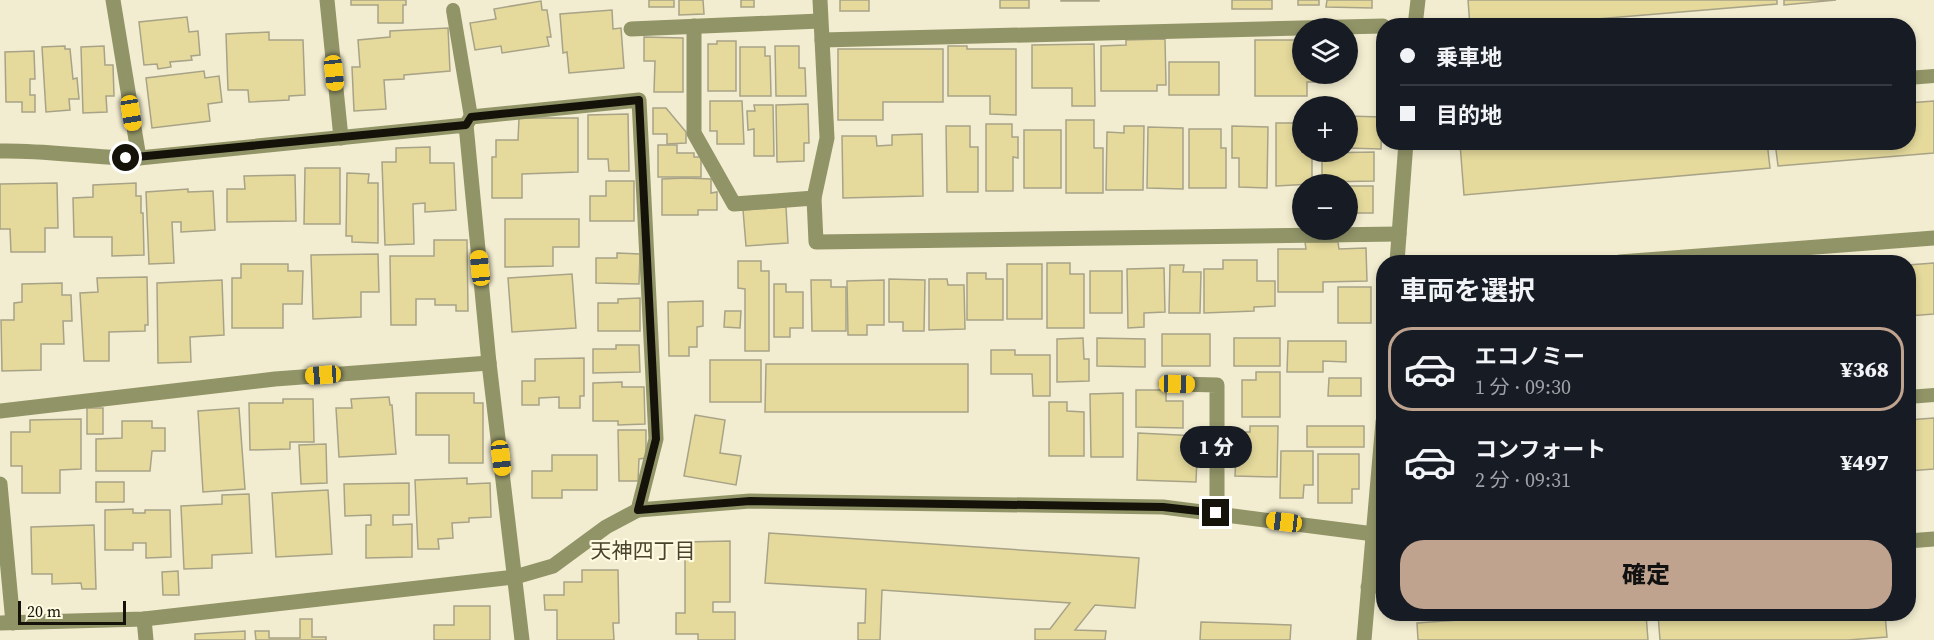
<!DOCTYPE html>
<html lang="ja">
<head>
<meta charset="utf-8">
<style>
	body { margin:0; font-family:"Source Serif 4","Noto Sans JP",serif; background:#242831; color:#f1f3f6; height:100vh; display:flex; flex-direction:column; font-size:22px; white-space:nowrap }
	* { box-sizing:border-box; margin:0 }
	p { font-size:20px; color:#9ea1a6 }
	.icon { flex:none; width:33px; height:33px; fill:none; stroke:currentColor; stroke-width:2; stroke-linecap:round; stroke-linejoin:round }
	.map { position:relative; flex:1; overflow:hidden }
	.drawer { position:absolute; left:1376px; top:255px; width:540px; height:366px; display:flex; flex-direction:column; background:#171b24; border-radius:24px; box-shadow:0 3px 9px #0003 }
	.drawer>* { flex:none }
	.banner { position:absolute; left:1376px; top:18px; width:540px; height:132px; border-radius:24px; box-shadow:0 3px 9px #0003; display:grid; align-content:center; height:132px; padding:0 24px; background:#171b24 }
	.tools { position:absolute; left:1292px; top:18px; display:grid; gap:12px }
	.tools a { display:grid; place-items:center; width:66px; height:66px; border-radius:50%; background:#171b24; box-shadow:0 3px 9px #0003; font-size:30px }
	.scale { position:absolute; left:18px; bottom:15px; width:108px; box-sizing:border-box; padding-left:6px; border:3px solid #151309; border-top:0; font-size:16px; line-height:21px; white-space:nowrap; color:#151309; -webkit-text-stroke:4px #fefbe2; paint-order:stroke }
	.end { position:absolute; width:27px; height:27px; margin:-14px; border:8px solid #151309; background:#fff; box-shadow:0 0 0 3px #fff }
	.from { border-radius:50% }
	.bubble { position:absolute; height:42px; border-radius:21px; background:#171b24; box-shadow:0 3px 9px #0003; font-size:20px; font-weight:800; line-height:42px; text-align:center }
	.car { position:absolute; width:18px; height:36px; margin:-18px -9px; border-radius:8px; box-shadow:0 0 4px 2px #0007; background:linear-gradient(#f5c518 24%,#345 0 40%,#f5c518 0 76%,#345 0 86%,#f5c518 0) }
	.banner b { display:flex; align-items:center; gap:21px; height:57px; font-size:22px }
	.banner b+b { border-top:2px solid #363941 }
	.banner i { width:15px; height:15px; background:#f1f3f6 }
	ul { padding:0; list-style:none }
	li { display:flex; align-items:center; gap:18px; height:84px; margin:0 12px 9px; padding:0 12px; border:3px solid transparent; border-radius:24px }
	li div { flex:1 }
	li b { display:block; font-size:22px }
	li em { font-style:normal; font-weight:800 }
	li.current { border-color:#c0a38e }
	li>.icon { width:54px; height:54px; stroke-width:1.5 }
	h2 { padding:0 24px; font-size:27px; line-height:72px }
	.button { display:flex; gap:12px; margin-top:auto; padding:12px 24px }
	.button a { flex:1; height:69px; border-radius:24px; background:#c0a38e; color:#111; font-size:24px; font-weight:800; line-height:69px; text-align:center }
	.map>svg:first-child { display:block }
	.building { fill:#e5da9c; stroke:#a8a387; stroke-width:1.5 }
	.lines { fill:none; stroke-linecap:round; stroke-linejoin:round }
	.service { stroke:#919467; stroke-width:14 }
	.minor { stroke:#919467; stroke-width:15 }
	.tertiary { stroke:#919467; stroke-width:15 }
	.route { stroke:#151309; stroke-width:8 }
	.labels { text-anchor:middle; stroke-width:4.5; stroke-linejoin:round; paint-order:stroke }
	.neighbourhood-label { font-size:21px; fill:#48432a; stroke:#fefbe2 }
</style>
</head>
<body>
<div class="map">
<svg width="1934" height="640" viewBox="0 0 1934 640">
	<rect width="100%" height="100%" fill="#f2edd0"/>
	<g class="building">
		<path d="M351,0H406V5H403V23H378V5H351Z"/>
		<rect x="649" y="0" width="25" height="7"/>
		<path d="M679,0H703L704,14L679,15Z"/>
		<rect x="741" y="0" width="13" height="7"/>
		<rect x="840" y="0" width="29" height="11"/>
		<rect x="1000" y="0" width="29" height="8"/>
		<rect x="1061" y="0" width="38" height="1"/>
		<rect x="1232" y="0" width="40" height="9"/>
		<rect x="1298" y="0" width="21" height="5"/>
		<path d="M1327,0H1372V8L1326,7Z"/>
		<path d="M1468,0H1777V4L1511,26H1470Z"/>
		<path d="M1784,0H1836L1784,5Z"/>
		<path d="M541,1L542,10H547L551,37H547L549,46L502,53L501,46L475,50L470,23L496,19L494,9Z"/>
		<path d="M612,10L613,29L621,28L624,68L569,73L567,52L563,53L560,14Z"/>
		<path d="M187,17L189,32L198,31L200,55L191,56L192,60L170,62L171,67L158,69L157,64L144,65L139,22Z"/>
		<path d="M448,28L450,71L404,75V79L384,80L386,109L354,111L352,67H360L358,40L390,37V31Z"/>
		<path d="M269,32V40H303L305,95L289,96V100L249,102L248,90H228L226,34Z"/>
		<path d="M644,37L683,38V92H654L655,61H644Z"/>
		<path d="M1165,39L1166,85H1157V91H1101V46L1126,45V40Z"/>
		<path d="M1255,40H1302V74H1318V82H1307V96H1255Z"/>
		<path d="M717,41H736V91H708V44H717Z"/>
		<path d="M1094,44L1095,106H1072V88H1032V45Z"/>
		<path d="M65,46V49H70L73,79L77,78L79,99H69L70,110L46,112L42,47Z"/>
		<path d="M104,46L105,65H113L114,96H106L107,112L83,113L81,47Z"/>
		<path d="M775,46H799V68H805L806,96H776Z"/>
		<path d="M948,46H967V49H1016V115L990,114V96H948Z"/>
		<path d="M740,47H765V56H770L771,96H740Z"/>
		<path d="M838,49H943V102H883V120H838Z"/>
		<path d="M34,51L35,79H30V95H35V112H22V102H6L5,52Z"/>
		<rect x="1169" y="62" width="50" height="33"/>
		<path d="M204,71L205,78L219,76L222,102L208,104L210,121L152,128L146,78Z"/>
		<path d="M710,101H742L744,144H717V131H710Z"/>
		<path d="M1934,101V153L1778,166L1775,142H1908V103Z"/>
		<path d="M808,104L809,143H804V161L777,162L776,105Z"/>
		<path d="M754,105H773L774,156H754V129L748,130L747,111H755Z"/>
		<path d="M653,108H666L686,132V143L667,144V134H653Z"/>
		<path d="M628,114L629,171H609L608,159H588V115Z"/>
		<path d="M1347,116L1382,117L1381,149L1347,148Z"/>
		<path d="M519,118H578V172L522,174V198H492V157H496V140H518Z"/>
		<path d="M1066,120H1094V148H1103V193H1066Z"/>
		<path d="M1276,123H1302V152H1312V184L1276,186Z"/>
		<path d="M986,124H1012V137H1018V158L1013,157V191H986Z"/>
		<path d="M946,126H970V147H978V192H947Z"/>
		<path d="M1124,126H1144L1143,190H1106L1107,132L1124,133Z"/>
		<path d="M1232,126L1268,127L1267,188L1239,187V158H1232Z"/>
		<path d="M1148,127L1183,128V189L1147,188Z"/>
		<path d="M1189,129H1221V148H1226V188H1189Z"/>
		<rect x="1024" y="130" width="37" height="58"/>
		<path d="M922,134L923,196L843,198L842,136H876L877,146L892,145V135Z"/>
		<path d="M1473,142H1767L1770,168L1464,195L1460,144Z"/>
		<path d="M658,145H677V153H694V157H701V177H658Z"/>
		<path d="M430,147V163H454L456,210L425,212V203L413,204L414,244L385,245L382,162H396V148Z"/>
		<path d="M1374,152V181L1322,182V153Z"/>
		<path d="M305,168H340V224H304Z"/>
		<path d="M347,173L369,174L368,183H378V243L352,242V236H346Z"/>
		<path d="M295,175L296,221L227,222V189H245L244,176Z"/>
		<path d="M685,178L711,179V193L717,192V210H698V215H662V179Z"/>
		<path d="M606,181H634V221H590V196H606Z"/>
		<path d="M57,183L58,228H45V252H11L10,229H0V184Z"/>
		<path d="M136,183V196H141V213H143L144,255L112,256V237H74L73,198L93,197V185Z"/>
		<rect x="1347" y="186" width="26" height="27"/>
		<path d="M188,189V192L213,191L215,230L181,232V222H172L174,263L149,264L146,192Z"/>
		<path d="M786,207L788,243L746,246L743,210Z"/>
		<path d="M505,219H579V247H553V266L505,267Z"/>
		<path d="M434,240H467L468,311H456V305H435V299H416V325H391L390,256H434Z"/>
		<path d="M1305,242H1338L1339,249L1366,248L1367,281L1323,282V292H1278V249H1306Z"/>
		<path d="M617,253L640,254L639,284L596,283V258H617Z"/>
		<path d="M378,254L379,292H361V317L313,319L311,255Z"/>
		<path d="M1223,260H1257V281H1275V306L1254,307V311L1204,313V269H1223Z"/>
		<path d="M738,261H761V271H769V351H745V289L738,288Z"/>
		<path d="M1047,263H1070V274H1084V328H1047Z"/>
		<path d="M1934,263V314L1908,316V265Z"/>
		<path d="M241,264H288V271H303L302,304H283V328H232V278H241Z"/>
		<rect x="1007" y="264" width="35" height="55"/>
		<path d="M1170,265H1184L1183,272H1201L1200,313H1169Z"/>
		<path d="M1164,268L1165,312L1144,313V327L1128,328L1127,269Z"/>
		<rect x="1090" y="271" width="32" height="42"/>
		<path d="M967,273H986V279H1003V320H967Z"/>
		<path d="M572,274L576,328L512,332L508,278Z"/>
		<path d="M147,277L148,325H145V331L109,332V361H84L80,293L98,292L97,278Z"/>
		<path d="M889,279L925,280L924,331H903V322H889Z"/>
		<path d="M929,279H947L948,285H964L965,329L929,330Z"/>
		<path d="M222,280L224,335L190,337L191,362L158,363L157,283Z"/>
		<path d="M811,280H831V287H846V331H812Z"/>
		<path d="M884,280V325H867V335H848L847,281Z"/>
		<path d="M62,283V295H71L72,321H63L64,344H41V370L2,371L1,320H14V303L22,302V284Z"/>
		<path d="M774,284H786V292H803V328H790V337H774Z"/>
		<rect x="1338" y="287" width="33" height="36"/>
		<path d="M640,298V331H598V303H618V299Z"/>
		<path d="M703,301V326L697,327V347H689V356H669L668,302Z"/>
		<path d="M725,311H741L740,328L724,327Z"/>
		<rect x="1162" y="334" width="48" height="32"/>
		<path d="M1083,338L1084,359H1089V381L1057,382V339Z"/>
		<path d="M1097,338L1145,339V367L1097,366Z"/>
		<rect x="1234" y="338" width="46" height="28"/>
		<path d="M1288,341H1346V362L1323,361V372H1287Z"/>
		<path d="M616,345H639L640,372L593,373V349H616Z"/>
		<path d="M991,350H1015V355H1050V396H1033L1032,374H991Z"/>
		<path d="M584,358V396H580V408H559V397L539,398V405H522V381H535V359Z"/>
		<rect x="710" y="360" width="51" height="42"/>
		<path d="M766,364H968V412H765Z"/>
		<path d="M1256,372H1280V417H1242V380H1256Z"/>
		<path d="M1329,378H1361V396H1328Z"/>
		<path d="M622,382V387H644L645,424L618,425V421H593V383Z"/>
		<path d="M1136,390H1166V401H1183V428L1136,427Z"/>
		<path d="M416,393H474V403H483V463H449V435H416Z"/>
		<path d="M1123,393V457H1091L1090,394Z"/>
		<path d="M389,397L390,405H392L396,454L339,457L336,408H352L351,399Z"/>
		<path d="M283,399H313L314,442H290V449L250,450L249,403H283Z"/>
		<path d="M1049,402H1067V411L1084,412V456H1049Z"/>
		<rect x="87" y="408" width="16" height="26"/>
		<path d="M239,408L245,489L203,492L198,411Z"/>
		<path d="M695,415L725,420L720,453L741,456L736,485L684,476Z"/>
		<path d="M1934,418V469L1908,471V420Z"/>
		<path d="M81,419V469L60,470V493H22V466H11V432H30V420Z"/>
		<path d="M122,421H152V428H165V451H152L150,471H96V439L122,438Z"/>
		<path d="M1250,426H1278L1277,477L1235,476L1237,432H1250Z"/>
		<rect x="1307" y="426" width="57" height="21"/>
		<path d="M618,430H646V458L639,459L638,481H619Z"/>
		<path d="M1138,433L1198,436L1196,482L1137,480Z"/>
		<path d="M326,444L327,483L301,484L299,445Z"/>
		<path d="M1281,451H1313V485H1304L1303,498H1280Z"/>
		<path d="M1318,454H1359V489H1352V503H1318Z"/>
		<path d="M552,455H597V490H562V498H532V471H552Z"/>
		<path d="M467,478V484L490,483L491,517L469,518V522L452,523L453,538L438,539L439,549H418L415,480Z"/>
		<rect x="96" y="482" width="28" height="20"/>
		<path d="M409,483V515H393V525L412,524V557L366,558V525H371V515L345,516L344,484Z"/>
		<path d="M328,490L332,554L276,557L272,493Z"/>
		<path d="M249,494L252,553L212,555V568L184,569L181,506L222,504V495Z"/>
		<path d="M133,509V513H145V510H170L171,557L146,558V543H133V550H105V510Z"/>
		<path d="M94,525L96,589H82L81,583L52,584V574H32L31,527Z"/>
		<path d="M769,533L1139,558L1135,608L1095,605L1075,630L1106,631L1105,640H1035V629H1050L1070,603L882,590L880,640H858V623H865L866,589L765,583Z"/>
		<path d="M730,541V602H713V612H735V640H698V634H676V613H685V542Z"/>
		<path d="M582,570H618L619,623H613L614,640H557V610H545L544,595H564V582H582Z"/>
		<path d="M178,571L179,595H163L162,572Z"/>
		<path d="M454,606H490V640H434V625H454Z"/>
		<path d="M1543,614H1646L1648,640H1418L1417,623Z"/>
		<path d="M1658,614H1885L1887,637L1848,640H1660Z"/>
		<path d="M300,619H312V637H326V640H256L255,631H269V638H300Z"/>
		<path d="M1201,622L1291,625L1290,640H1200Z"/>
		<path d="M245,631V640H195V634Z"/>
	</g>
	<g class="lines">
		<g class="service">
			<path d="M453,10L471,117"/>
			<path d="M1908,78L1934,76"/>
			<path d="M1908,397L1934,395"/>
		</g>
		<g class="minor">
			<path d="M113,0L139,158"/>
			<path d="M327,0L341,138"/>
			<path d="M820,0L827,138L814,198L816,242L1399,234"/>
			<path d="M694,26V133L734,204L814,198"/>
			<path d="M631,29L820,21"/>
			<path d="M822,40L1383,26"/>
			<path d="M466,125L471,117L639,100L656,439L638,510"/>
			<path d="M0,151C46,150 92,158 139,158L466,125L489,363L522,640"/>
			<path d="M1620,262L1934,238"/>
			<path d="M1177,384L1217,385V513"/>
			<path d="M0,411L275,379L489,363"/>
			<path d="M0,484L13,623"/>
			<path d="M1908,541L1934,539"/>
			<path d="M1368,587L1383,585"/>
			<path d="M144,619L146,640"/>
			<path d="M0,623L144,619L515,577L553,566L606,527L638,510L750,501L1163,507L1374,534"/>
		</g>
		<g class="tertiary">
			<path d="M1415,26L1418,0"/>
			<path d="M1397,262L1406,142"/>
			<path d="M1364,640L1383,422"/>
		</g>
	</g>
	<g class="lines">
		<path class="route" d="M126,158L466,125L471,117L639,100L656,439L638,510L750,501L1163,507L1216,513"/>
	</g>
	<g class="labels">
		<g class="neighbourhood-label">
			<text x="643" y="558">天神四丁目</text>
		</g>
	</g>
</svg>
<div class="tools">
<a><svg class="icon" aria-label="layers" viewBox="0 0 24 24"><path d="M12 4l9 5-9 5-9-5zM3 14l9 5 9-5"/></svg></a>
<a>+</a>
<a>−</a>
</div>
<div class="scale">20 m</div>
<i class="end from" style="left:126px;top:158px"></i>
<i class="end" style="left:1216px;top:513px"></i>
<div class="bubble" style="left:1180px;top:426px;width:72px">1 分</div>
<i class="car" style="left:334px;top:73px;rotate:174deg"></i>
<i class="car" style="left:131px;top:113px;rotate:171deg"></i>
<i class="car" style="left:480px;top:268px;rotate:354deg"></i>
<i class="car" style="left:323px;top:375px;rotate:266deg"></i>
<i class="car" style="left:1177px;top:384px;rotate:91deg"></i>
<i class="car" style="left:501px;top:458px;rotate:173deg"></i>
<i class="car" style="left:1284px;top:522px;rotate:277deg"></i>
<div class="banner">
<b><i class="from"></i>乗車地</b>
<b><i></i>目的地</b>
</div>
<section class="drawer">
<h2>車両を選択</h2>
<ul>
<li class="current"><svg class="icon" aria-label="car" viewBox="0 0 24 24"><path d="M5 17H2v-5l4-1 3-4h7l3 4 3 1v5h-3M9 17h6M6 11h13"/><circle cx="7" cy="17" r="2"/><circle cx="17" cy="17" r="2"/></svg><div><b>エコノミー</b><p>1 分 · 09:30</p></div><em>¥368</em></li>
<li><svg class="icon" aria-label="car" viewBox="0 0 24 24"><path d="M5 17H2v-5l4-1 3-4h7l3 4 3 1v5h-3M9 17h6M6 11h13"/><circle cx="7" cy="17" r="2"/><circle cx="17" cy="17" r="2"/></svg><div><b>コンフォート</b><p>2 分 · 09:31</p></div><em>¥497</em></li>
</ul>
<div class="button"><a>確定</a></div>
</section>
</div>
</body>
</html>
